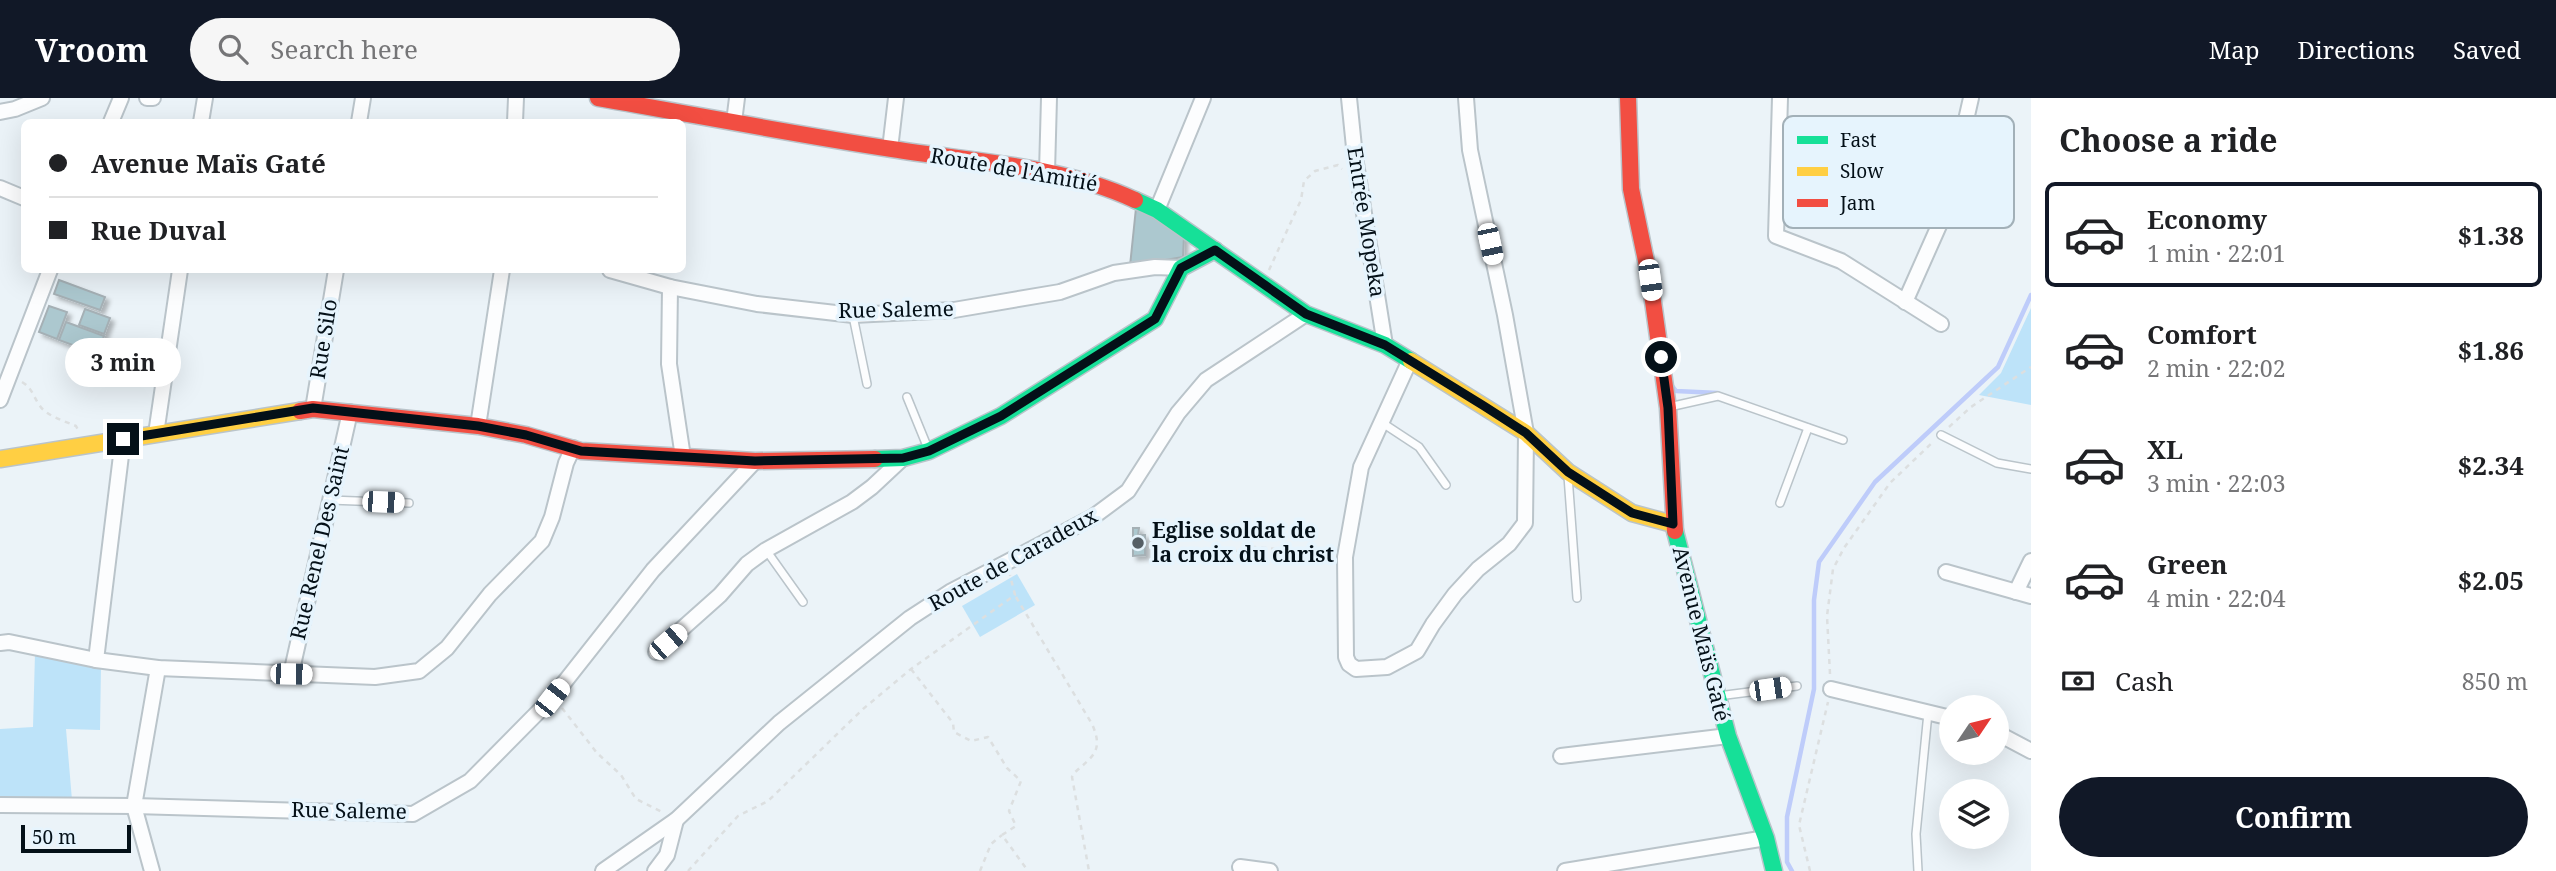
<!DOCTYPE html>
<html lang="en">
<head>
<meta charset="utf-8">
<style>
	body { margin:0; font-family:"Noto Serif",serif; background:#f6f6f6; color:#202124; height:100vh; display:flex; flex-direction:column; font-size:26px; white-space:nowrap }
	* { box-sizing:border-box; margin:0 }
	p { font-size:23px; color:#757577 }
	.icon { flex:none; width:38px; height:38px; fill:none; stroke:currentColor; stroke-width:2; stroke-linecap:round; stroke-linejoin:round }
	.map { position:relative; flex:1; overflow:hidden }
	.sheet { display:flex; flex-direction:column; background:#fff; width:525px }
	.sheet>* { flex:none }
	.top-card { position:absolute; left:21px; top:21px; width:665px; height:154px; border-radius:10px; box-shadow:0 7px 28px #0002; display:grid; align-content:center; height:154px; padding:0 28px; background:#fff }
	.needle { width:46px; rotate:55deg }
	.fabs { position:absolute; left:1939px; top:597px; display:grid; gap:14px }
	.fabs a { display:grid; place-items:center; width:70px; height:70px; border-radius:50%; background:#fff; box-shadow:0 7px 28px #0002; font-size:35px }
	.scale { position:absolute; left:21px; bottom:18px; width:110px; box-sizing:border-box; padding-left:7px; border:4px solid #041018; border-top:0; font-size:19px; line-height:24px; white-space:nowrap; color:#041018; -webkit-text-stroke:5px #e6f4fd; paint-order:stroke }
	.end { position:absolute; width:32px; height:32px; margin:-16px; border:9px solid #041018; background:#fff; box-shadow:0 0 0 4px #fff }
	.from { border-radius:50% }
	.bubble { position:absolute; height:49px; border-radius:24px; background:#fff; box-shadow:0 7px 28px #0002; font-size:23px; font-weight:700; line-height:49px; text-align:center }
	.car { position:absolute; width:21px; height:42px; margin:-21px -10px; border-radius:9px; box-shadow:0 0 5px 2px #0007; background:linear-gradient(#fff 24%,#345 0 40%,#fff 0 76%,#345 0 86%,#fff 0) }
	.top-card b { display:flex; align-items:center; gap:24px; height:66px; font-size:26px }
	.top-card b+b { border-top:2px solid #e0e0e0 }
	.top-card i { width:18px; height:18px; background:#202124 }
	ul { padding:0; list-style:none }
	li { display:flex; align-items:center; gap:21px; height:105px; margin:0 14px 10px; padding:0 14px; border:4px solid transparent; border-radius:10px }
	li div { flex:1 }
	li b { display:block; font-size:26px }
	li em { font-style:normal; font-weight:700 }
	li.on { border-color:#111827 }
	li>.icon { width:63px; height:63px; stroke-width:1.5 }
	h2 { padding:0 28px; font-size:32px; line-height:84px }
	.pay { display:flex; align-items:center; gap:18px; height:77px; padding:0 28px; font-size:26px }
	.pay p { margin-inline-start:auto }
	.button { display:flex; gap:14px; margin-top:auto; padding:14px 28px }
	.button a { flex:1; height:80px; border-radius:42px; background:#111827; color:#fff; font-size:28px; font-weight:700; line-height:80px; text-align:center }
	header { display:flex; align-items:center; gap:42px; box-sizing:border-box; height:98px; padding:0 35px; background:#111827; color:#fff }
	header strong { font-size:33px }
	nav { display:flex; gap:38px; margin-inline-start:auto; font-size:24px }
	.search { width:490px; height:63px; background:#f6f6f6; display:flex; align-items:center; gap:18px; box-sizing:border-box; padding:0 24px; border-radius:38px; color:#757577; font-size:26px }
	main { display:flex; flex:1; min-height:0 }
	.map>svg:first-child { display:block }
	.grass { fill:#bde3f9 }
	.lines { fill:none; stroke-linecap:round; stroke-linejoin:round }
	.stream { stroke:#beccfa; stroke-width:4.5 }
	.building { fill:#acc8cf; stroke:#a5b0b5; stroke-width:2; filter:url(#shadow) }
	.lane-casing { stroke:#bac4ca; stroke-width:10 }
	.street-casing { stroke:#bac4ca; stroke-width:18 }
	.fast-casing { stroke:#bac4ca; stroke-width:19 }
	.slow-casing { stroke:#bac4ca; stroke-width:19 }
	.jam-casing { stroke:#bac4ca; stroke-width:19 }
	.path { stroke:#dcdfe0; stroke-width:2.5; stroke-dasharray:5 5; stroke-linecap:butt }
	.lane { stroke:#fcfdfe; stroke-width:7 }
	.street { stroke:#fcfdfe; stroke-width:14 }
	.fast { stroke:#16e098; stroke-width:16 }
	.slow { stroke:#ffcf43; stroke-width:16 }
	.jam { stroke:#f24e42; stroke-width:16 }
	.route { stroke:#041018; stroke-width:9 }
	.poi-dot { fill:#555f66; stroke:#e6f4fd; stroke-width:2.5 }
	.labels { text-anchor:middle; stroke-width:7; stroke-linejoin:round; paint-order:stroke }
	.street-label { font-size:21px; fill:#041018; stroke:#e6f4fd }
	.poi-label { font-size:21px; font-weight:bold; fill:#041018; stroke:#e6f4fd; text-anchor:start }
	.key { fill:#e6f4fd; stroke:#a2b0b8; stroke-width:2 }
	.key-label { font-size:19px; fill:#041018 }
</style>
</head>
<body>
<header>
<strong>Vroom</strong>
<div class="search"><svg class="icon" aria-label="search" viewBox="0 0 24 24"><circle cx="10" cy="10" r="6"/><path d="M15 15l6 6"/></svg>Search here</div>
<nav><a>Map</a><a>Directions</a><a>Saved</a></nav>
</header>
<main>
<div class="map">
<svg width="2031" height="773" viewBox="0 0 2031 773">
	<defs>
		<filter id="shadow"><feDropShadow dx="4" dy="4" stdDeviation="2" flood-color="#0004"/></filter>
	</defs>
	<rect width="100%" height="100%" fill="#ebf3f8"/>
	<g class="grass">
		<path d="M2031,210V307L1979,297L2001,275Z"/>
		<path d="M1017,476L1035,507L980,539L962,508Z"/>
		<path d="M35,555L101,568L100,632L66,631L72,702L0,703V631L33,629Z"/>
	</g>
	<g class="lines">
		<g class="stream">
			<path d="M1673,289L1676,293L1718,295"/>
			<path d="M1792,773L1787,764V719L1814,591V502L1819,464L1875,384L1998,269L2031,197"/>
		</g>
	</g>
	<g class="building">
		<path d="M1136,110L1184,137L1183,159L1130,168Z"/>
		<path d="M59,182L105,199L100,212L54,196Z"/>
		<path d="M49,208L67,214L57,241L39,234Z"/>
		<path d="M85,211L110,220L104,236L79,227Z"/>
		<path d="M66,224L104,238L97,256L59,242Z"/>
		<path d="M1133,430H1139L1138,437H1145V457L1133,458Z"/>
	</g>
	<g class="lines">
		<g class="lane-casing">
			<g id="lane">
				<path d="M853,218L867,286"/>
				<path d="M907,299L929,353"/>
				<path d="M1669,309L1718,298L1843,342"/>
				<path d="M1381,324L1419,349L1446,387"/>
				<path d="M1941,337L1997,365L2031,371"/>
				<path d="M1568,378L1577,500"/>
				<path d="M330,402L409,405"/>
				<path d="M1780,405L1808,330"/>
				<path d="M766,452L803,504"/>
				<path d="M1718,598L1797,588"/>
				<path d="M1918,773L1916,736L1928,615"/>
			</g>
		</g>
		<g class="street-casing">
			<g id="street">
				<path d="M147,0H153"/>
				<path d="M1349,0L1355,59L1385,247"/>
				<path d="M1780,0L1776,138L1841,163L1941,226"/>
				<path d="M0,14L15,11L42,0"/>
				<path d="M111,24L121,0"/>
				<path d="M201,24L205,0"/>
				<path d="M359,24L363,0"/>
				<path d="M515,24L516,0"/>
				<path d="M734,24L737,0"/>
				<path d="M890,51L896,0"/>
				<path d="M1047,74L1049,0"/>
				<path d="M0,90L24,100"/>
				<path d="M1157,112L1203,0"/>
				<path d="M610,172L670,189L757,206L853,217L954,212L1060,194L1114,175L1155,169L1181,170"/>
				<path d="M670,189L669,266L683,359"/>
				<path d="M1905,204L1945,114L1971,0"/>
				<path d="M1410,262L1361,369L1345,459L1346,559L1349,566L1356,571L1387,569L1417,553L1433,526L1455,496L1478,471L1509,446L1525,425L1526,335L1505,217L1470,52L1466,0"/>
				<path d="M0,302L50,172"/>
				<path d="M313,311L336,172"/>
				<path d="M478,328L502,172"/>
				<path d="M156,336L180,172"/>
				<path d="M1946,474L2031,498"/>
				<path d="M2016,494L2031,463"/>
				<path d="M0,545L9,544L96,562L158,570L375,579L419,573L447,550L490,496L542,443L552,419L566,365L573,350"/>
				<path d="M656,554L720,497L747,466L766,452L852,404L872,389L903,360"/>
				<path d="M96,562L123,341"/>
				<path d="M291,576L350,314"/>
				<path d="M1831,591L1951,620"/>
				<path d="M1997,635L2031,653"/>
				<path d="M1561,658L1728,638"/>
				<path d="M0,707L134,708L413,716L470,683L552,600L653,472L755,363"/>
				<path d="M1240,769L1270,773"/>
				<path d="M152,773L134,708L158,570"/>
				<path d="M603,773L676,722L779,625L910,520L950,494L1093,419L1128,393L1178,315L1206,282L1306,216"/>
				<path d="M655,773L667,757L676,722"/>
				<path d="M1565,773L1766,740"/>
			</g>
		</g>
		<g class="fast-casing">
			<g id="fast">
				<path d="M1135,102L1157,112L1306,216L1385,247L1411,263"/>
				<path d="M875,361L903,360L929,353L1001,318L1155,221L1181,170L1215,152"/>
				<path d="M1675,433L1728,638L1766,740L1774,773"/>
			</g>
		</g>
		<g class="slow-casing">
			<g id="slow">
				<path d="M1411,263L1526,335L1568,374L1632,415L1673,426"/>
				<path d="M0,361L300,313"/>
			</g>
		</g>
		<g class="jam-casing">
			<g id="jam">
				<path d="M598,0C696,17 793,36 892,51C973,64 1060,67 1135,102"/>
				<path d="M1628,0L1631,91L1650,182L1668,310L1675,433"/>
				<path d="M300,313L313,311L478,328L526,337L581,353L755,363L875,361"/>
			</g>
		</g>
		<g class="path">
			<path d="M1269,172L1301,102L1304,83L1315,73L1338,67L1342,71"/>
			<path d="M22,284C32,290 33,298 40,308C47,318 64,323 76,328L78,332"/>
			<path d="M1949,329L1971,309L2031,269"/>
			<path d="M1222,456L1255,449L1276,451L1331,466"/>
			<path d="M1016,499L1092,626C1104,653 1093,658 1073,676L1072,679L1089,773"/>
			<path d="M911,571L953,625L954,634L971,643L988,639L1007,670L1021,683L1009,713L1016,728L1002,737L1028,773"/>
			<path d="M1830,576L1827,518L1833,471L1844,450L1890,385L1934,343"/>
			<path d="M562,610L597,655L621,677L636,701L662,714"/>
			<path d="M688,773L738,718L768,703L863,611L911,571L1015,497L1010,477"/>
			<path d="M980,773L991,746L1002,737"/>
			<path d="M1810,773L1799,727L1828,604"/>
		</g>
		<use href="#lane" class="lane"/>
		<use href="#street" class="street"/>
		<use href="#fast" class="fast"/>
		<use href="#slow" class="slow"/>
		<use href="#jam" class="jam"/>
	</g>
	<g class="lines">
		<path class="route" d="M123,341L313,310L478,328L526,337L581,353L755,363L903,360L929,353L1001,318L1155,221L1181,170L1215,152L1306,216L1385,247L1484,308L1526,335L1568,374L1632,415L1673,426L1668,310L1661,259"/>
	</g>
	<circle class="poi-dot" cx="1138" cy="445" r="7"/>
	<g class="labels">
		<g class="street-label">
			<text transform="translate(1014 72) rotate(10)" y="7">Route de l'Amitié</text>
			<text transform="translate(1366 124) rotate(81)" y="7">Entrée Mopeka</text>
			<text transform="translate(896 212) rotate(-1)" y="7">Rue Saleme</text>
			<text transform="translate(324 241) rotate(-81)" y="7">Rue Silo</text>
			<text transform="translate(320 445) rotate(-77)" y="7">Rue Renel Des Saint</text>
			<text transform="translate(1013 462) rotate(-29)" y="7">Route de Caradeux</text>
			<text transform="translate(1701 536) rotate(76)" y="7">Avenue Maïs Gaté</text>
			<text transform="translate(349 713) rotate(1)" y="7">Rue Saleme</text>
		</g>
		<g class="poi-label">
			<text x="1152" y="440">Eglise soldat de<tspan x="1152" dy="24">la croix du christ</tspan></text>
		</g>
	</g>
	<rect x="1783" y="18" width="231" height="112" rx="10" class="key"/>
	<rect x="1797" y="38" width="31" height="8" fill="#16e098"/>
	<rect x="1797" y="69" width="31" height="9" fill="#ffcf43"/>
	<rect x="1797" y="101" width="31" height="8" fill="#f24e42"/>
	<g class="key-label">
		<text x="1840" y="49">Fast</text>
		<text x="1840" y="80">Slow</text>
		<text x="1840" y="112">Jam</text>
	</g>
</svg>
<div class="fabs">
<a><svg class="needle" viewBox="-14 -14 28 28"><path d="M0-13l5 13h-10z" fill="#e53935"/><path d="M0 13l5-13h-10z" fill="#757577"/></svg></a>
<a><svg class="icon" aria-label="layers" viewBox="0 0 24 24"><path d="M12 4l9 5-9 5-9-5zM3 14l9 5 9-5"/></svg></a>
</div>
<div class="scale">50 m</div>
<i class="end from" style="left:1661px;top:259px"></i>
<i class="end" style="left:123px;top:341px"></i>
<div class="bubble" style="left:65px;top:240px;width:116px">3 min</div>
<i class="car" style="left:1490px;top:146px;rotate:168deg"></i>
<i class="car" style="left:1650px;top:182px;rotate:172deg"></i>
<i class="car" style="left:383px;top:404px;rotate:92deg"></i>
<i class="car" style="left:668px;top:544px;rotate:49deg"></i>
<i class="car" style="left:291px;top:576px;rotate:91deg"></i>
<i class="car" style="left:1770px;top:591px;rotate:82deg"></i>
<i class="car" style="left:552px;top:600px;rotate:38deg"></i>
<div class="top-card">
<b><i class="from"></i>Avenue Maïs Gaté</b>
<b><i></i>Rue Duval</b>
</div>
</div>
<section class="sheet">
<h2>Choose a ride</h2>
<ul>
<li class="on"><svg class="icon" aria-label="car" viewBox="0 0 24 24"><path d="M5 17H2v-5l4-1 3-4h7l3 4 3 1v5h-3M9 17h6M6 11h13"/><circle cx="7" cy="17" r="2"/><circle cx="17" cy="17" r="2"/></svg><div><b>Economy</b><p>1 min · 22:01</p></div><em>$1.38</em></li>
<li><svg class="icon" aria-label="car" viewBox="0 0 24 24"><path d="M5 17H2v-5l4-1 3-4h7l3 4 3 1v5h-3M9 17h6M6 11h13"/><circle cx="7" cy="17" r="2"/><circle cx="17" cy="17" r="2"/></svg><div><b>Comfort</b><p>2 min · 22:02</p></div><em>$1.86</em></li>
<li><svg class="icon" aria-label="car" viewBox="0 0 24 24"><path d="M5 17H2v-5l4-1 3-4h7l3 4 3 1v5h-3M9 17h6M6 11h13"/><circle cx="7" cy="17" r="2"/><circle cx="17" cy="17" r="2"/></svg><div><b>XL</b><p>3 min · 22:03</p></div><em>$2.34</em></li>
<li><svg class="icon" aria-label="car" viewBox="0 0 24 24"><path d="M5 17H2v-5l4-1 3-4h7l3 4 3 1v5h-3M9 17h6M6 11h13"/><circle cx="7" cy="17" r="2"/><circle cx="17" cy="17" r="2"/></svg><div><b>Green</b><p>4 min · 22:04</p></div><em>$2.05</em></li>
</ul>
<div class="pay"><svg class="icon" aria-label="cash" viewBox="0 0 24 24"><path d="M3 7h18v10H3z"/><circle cx="12" cy="12" r="2"/></svg>Cash<p>850 m</p></div>
<div class="button"><a>Confirm</a></div>
</section>
</main>
</body>
</html>
